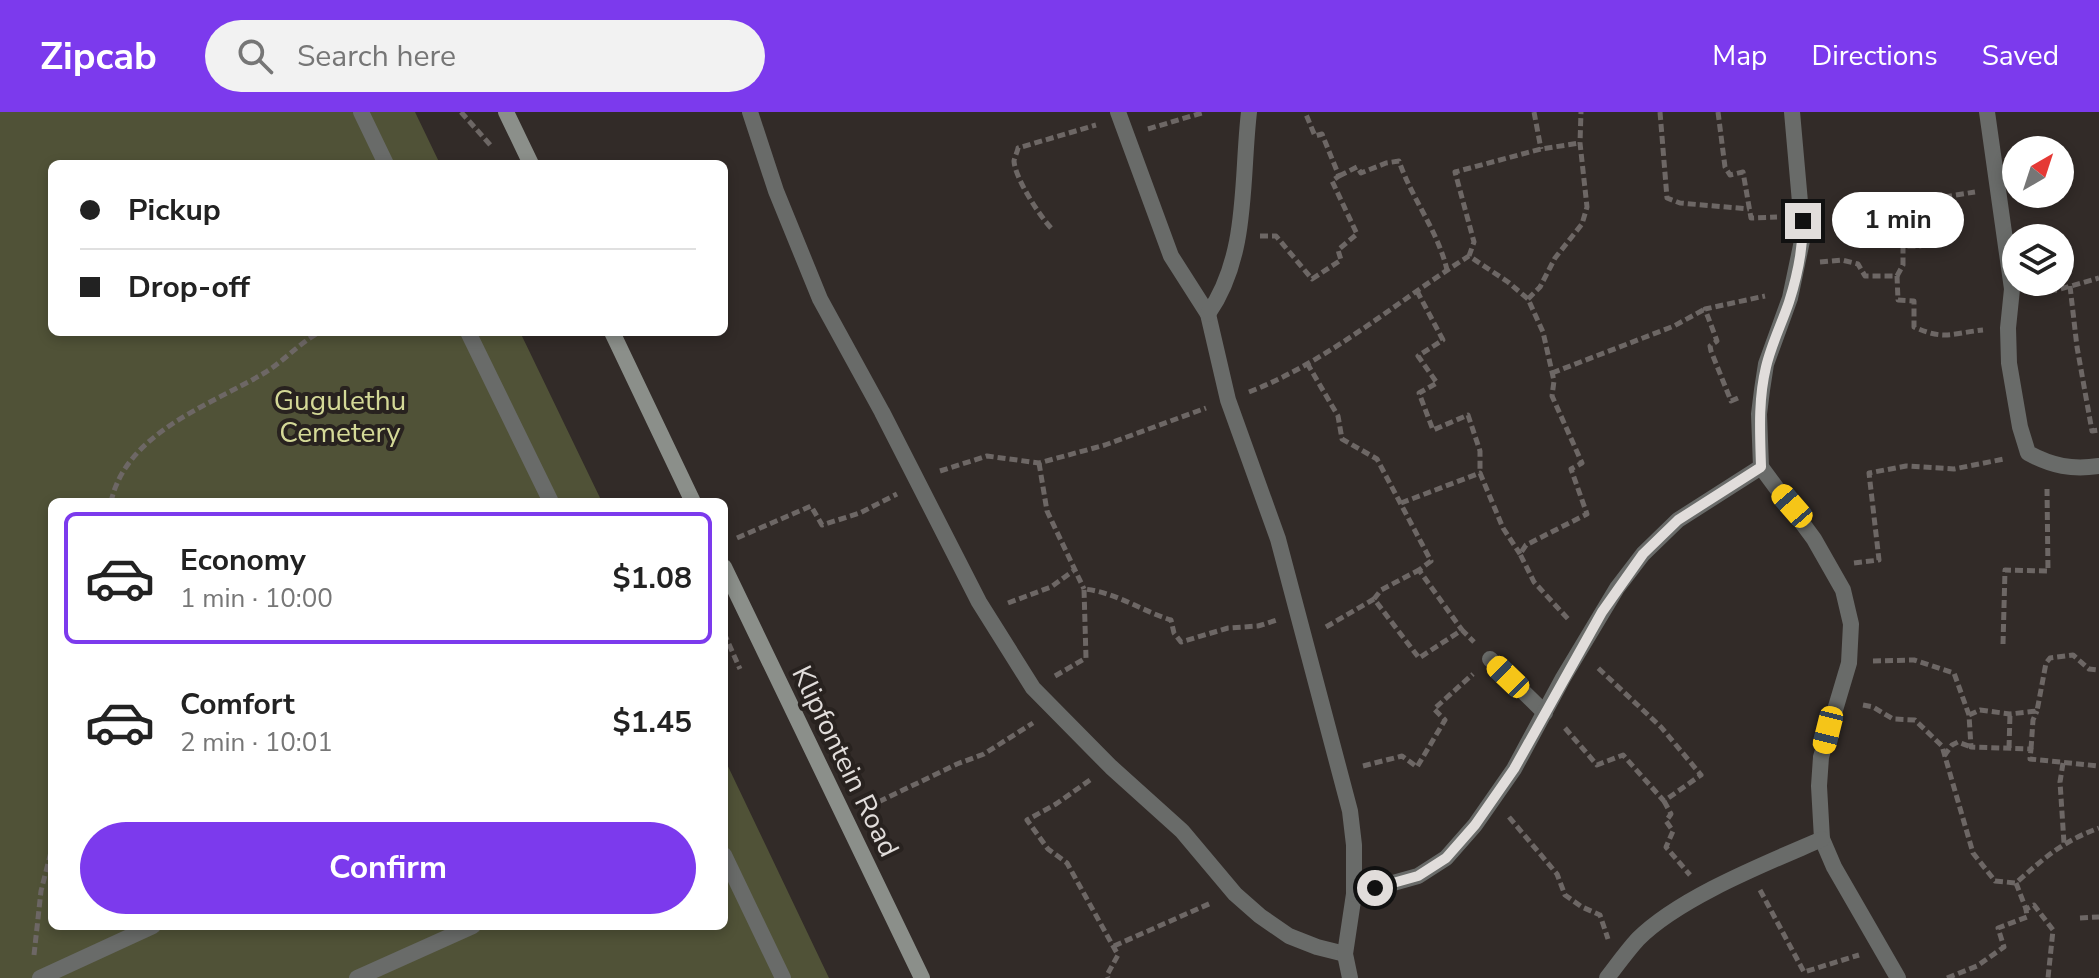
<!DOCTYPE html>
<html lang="en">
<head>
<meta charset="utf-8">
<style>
	body { margin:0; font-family:"Nunito Sans",sans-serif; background:#f2f2f2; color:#222; height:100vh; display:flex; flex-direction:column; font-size:30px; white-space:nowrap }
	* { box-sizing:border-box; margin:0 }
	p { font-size:26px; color:#767676 }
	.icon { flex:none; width:44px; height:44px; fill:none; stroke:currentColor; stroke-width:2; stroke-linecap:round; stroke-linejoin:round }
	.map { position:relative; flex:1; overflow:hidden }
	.panel { position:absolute; left:48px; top:386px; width:680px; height:432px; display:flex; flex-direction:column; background:#fff; border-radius:12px; box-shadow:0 4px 12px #0003 }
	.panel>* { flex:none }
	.top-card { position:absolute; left:48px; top:48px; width:680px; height:176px; border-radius:12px; box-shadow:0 4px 12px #0003; display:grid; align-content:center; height:176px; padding:0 32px; background:#fff }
	.needle { width:52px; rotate:39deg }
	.controls { position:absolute; left:2002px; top:24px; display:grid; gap:16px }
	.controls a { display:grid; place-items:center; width:72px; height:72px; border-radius:50%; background:#fff; box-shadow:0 4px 12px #0003; font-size:40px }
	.end { position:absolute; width:36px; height:36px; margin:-18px; border:10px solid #e1dddb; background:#111; box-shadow:0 0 0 4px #111 }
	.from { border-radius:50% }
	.bubble { position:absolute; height:56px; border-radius:28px; background:#fff; box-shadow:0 4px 12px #0003; font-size:26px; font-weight:700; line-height:56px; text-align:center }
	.car { position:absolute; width:24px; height:48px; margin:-24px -12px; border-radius:10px; box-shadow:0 0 6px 2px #0007; background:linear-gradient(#f5c518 24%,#345 0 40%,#f5c518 0 76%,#345 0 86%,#f5c518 0) }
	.top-card b { display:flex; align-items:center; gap:28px; height:76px; font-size:30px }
	.top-card b+b { border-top:2px solid #e0e0e0 }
	.top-card i { width:20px; height:20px; background:#222 }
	ul { padding:14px 0 0; list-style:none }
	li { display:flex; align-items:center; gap:24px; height:132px; margin:0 16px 12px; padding:0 16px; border:4px solid transparent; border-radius:12px }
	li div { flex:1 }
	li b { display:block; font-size:30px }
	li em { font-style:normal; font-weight:700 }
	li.on { border-color:#7c3aed }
	li>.icon { width:72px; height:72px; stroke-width:1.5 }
	.button { display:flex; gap:16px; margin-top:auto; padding:16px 32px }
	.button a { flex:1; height:92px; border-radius:48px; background:#7c3aed; color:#fff; font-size:32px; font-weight:700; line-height:92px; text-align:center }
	header { display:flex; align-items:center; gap:48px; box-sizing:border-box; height:112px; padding:0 40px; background:#7c3aed; color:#fff }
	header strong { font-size:38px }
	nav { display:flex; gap:44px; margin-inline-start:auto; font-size:28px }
	.search { width:560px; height:72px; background:#f2f2f2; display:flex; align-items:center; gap:20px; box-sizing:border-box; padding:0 28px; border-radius:44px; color:#767676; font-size:30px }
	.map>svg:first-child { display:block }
	.green { fill:#505237 }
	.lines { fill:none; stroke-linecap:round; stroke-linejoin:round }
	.path { stroke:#6d6765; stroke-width:5; stroke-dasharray:8 4; stroke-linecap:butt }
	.lane { stroke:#696b69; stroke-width:16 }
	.street { stroke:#696b69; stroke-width:16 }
	.secondary { stroke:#8b8f8a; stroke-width:16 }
	.route { stroke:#e1dddb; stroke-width:10 }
	.labels { text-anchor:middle; stroke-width:8; stroke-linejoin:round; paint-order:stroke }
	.park-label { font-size:28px; fill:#d4d997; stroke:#28221f }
	.street-label { font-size:28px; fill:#e1dddb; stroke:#28221f }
</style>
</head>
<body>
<header>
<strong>Zipcab</strong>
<div class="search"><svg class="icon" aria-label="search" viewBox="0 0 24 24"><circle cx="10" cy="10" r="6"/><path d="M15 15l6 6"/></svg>Search here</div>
<nav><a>Map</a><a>Directions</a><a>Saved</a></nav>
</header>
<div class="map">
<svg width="2099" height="866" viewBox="0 0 2099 866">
	<rect width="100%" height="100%" fill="#322b28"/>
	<path class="green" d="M0,0H415L440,52H52V220H520L602,390H52V814H724V646L829,866H0Z"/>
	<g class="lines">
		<g class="path">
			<path d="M461,0L492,35"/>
			<path d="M1534,0L1541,37"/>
			<path d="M1660,0L1667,86L1680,91L1749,97"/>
			<path d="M1718,0L1725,55L1730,63L1743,60L1751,106L1777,105"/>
			<path d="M1148,17L1205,0"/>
			<path d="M1339,64L1357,55L1361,61L1386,51L1399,49C1412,87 1438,119 1447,158"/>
			<path d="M1051,116C1039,103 1015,66 1014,49C1014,47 1018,38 1018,36L1096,13"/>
			<path d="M1260,124H1276L1312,167L1341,148L1338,138L1357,122L1332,69L1339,64L1322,22L1315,24L1305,0"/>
			<path d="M1469,144L1474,130L1455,60L1541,37L1580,31"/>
			<path d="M1820,150L1842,148L1858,152L1865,164H1897L1898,188L1914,189V215C1945,229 1952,221 1983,218"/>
			<path d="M1897,164L1903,153V134H1920L1918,89L1975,80"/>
			<path d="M2070,174L2077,235L2092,319L2099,318"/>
			<path d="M1417,179L1443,228L1418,244L1437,271L1419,281L1433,318L1468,303L1480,339V361"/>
			<path d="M2037,179L2057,178L2099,166"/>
			<path d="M1528,187L1540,175L1555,146L1582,112L1587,95L1580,31L1581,0"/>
			<path d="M1307,251L1338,304L1342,327L1377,347L1431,449L1419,458L1462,518"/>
			<path d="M1552,261L1674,214L1705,197"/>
			<path d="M1249,280C1329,249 1396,190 1469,144L1508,170L1528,187L1543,220L1554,269L1552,284L1582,351L1571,357L1587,402L1526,433L1520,442L1534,470L1569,508"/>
			<path d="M1738,286L1731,289L1711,239L1710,234L1717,229L1705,197L1765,184"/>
			<path d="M1039,351L1047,399L1084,477"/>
			<path d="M940,359L987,344L1039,351L1105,333L1206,296"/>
			<path d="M111,390C126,320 211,293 266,260C285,248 298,232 320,220"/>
			<path d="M1401,391L1480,361L1503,416L1520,442"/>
			<path d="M737,426L811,394L822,413L860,401L897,382"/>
			<path d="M1854,451L1879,448L1869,361L1906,354L1954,357L2004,347"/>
			<path d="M1374,487L1381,478L1419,458"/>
			<path d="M1008,491L1051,475L1073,459"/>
			<path d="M1326,515L1374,487L1419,546L1462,518L1474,530"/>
			<path d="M724,521L740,557"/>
			<path d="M2003,532L2005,458L2048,459L2047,377"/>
			<path d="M1873,549L1914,548L1954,561L1969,603L1971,635L2031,637L2030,647L2099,654"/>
			<path d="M1055,564L1086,546L1084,477C1115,480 1142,499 1171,508L1174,521L1181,530L1228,516L1258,514L1277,508"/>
			<path d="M1863,593L1873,595L1893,607L1915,608L1942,634L1973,741L1995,769L2016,771C2044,746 2063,729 2099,716"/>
			<path d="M1969,603L1980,598L2010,602L2037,599L2046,551L2050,546L2073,543L2089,557L2099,558"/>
			<path d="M1565,616L1597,653L1623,643L1664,689L1701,663L1661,615L1597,555"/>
			<path d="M2009,636L2010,602"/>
			<path d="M2031,637L2033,608L2037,599"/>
			<path d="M1944,644L1952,633L1958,630L1971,635"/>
			<path d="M2063,651L2060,670L2064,731"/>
			<path d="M1363,654L1402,644L1417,655L1445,608L1434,597L1473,562"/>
			<path d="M1090,668L1056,692L1027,708L1048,737L1067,751L1118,843L1107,863L1108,866"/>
			<path d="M1664,689L1671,702L1666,709L1673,719L1666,735L1690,763"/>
			<path d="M868,695L957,652L984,642L1033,611"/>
			<path d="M1509,705L1557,762L1565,783L1582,795L1600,803L1608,827"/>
			<path d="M2016,771L2026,797L2034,793L2053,818L2048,866"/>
			<path d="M1760,778L1804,860L1859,843"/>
			<path d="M2080,806L2099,805"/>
			<path d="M1114,834L1211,791"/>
			<path d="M34,843L41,779L52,736"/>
			<path d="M1947,866L1977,854L2004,835L1998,816L2027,805L2026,797"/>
		</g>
		<g class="lane">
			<path d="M361,0L386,52"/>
			<path d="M468,220L551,390"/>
			<path d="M724,743L783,866"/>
			<path d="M40,866L153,814"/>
			<path d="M357,866L473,814"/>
		</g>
		<g class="street">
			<path d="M750,0L776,79L820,187L882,300L979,490L1033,576L1111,655L1182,719L1235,782L1260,804L1289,824L1317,835L1345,842"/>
			<path d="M1118,0L1171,144L1208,202L1228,288L1278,427L1350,699L1354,733V782L1345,842L1350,866"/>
			<path d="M1792,0L1803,124L1790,186L1766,252L1762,278L1759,302L1761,355L1814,427L1843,478L1851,512L1849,551L1821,645L1819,674L1822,727L1834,755L1898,866"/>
			<path d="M1987,0L2012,177L2008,216L2009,251L2020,315L2028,341C2052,354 2072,358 2099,354"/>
			<path d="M1208,202C1249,143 1241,68 1249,0"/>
			<path d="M1490,547L1545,601"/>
			<path d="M1354,782L1418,764L1446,746L1475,713L1514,657L1563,566L1617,476L1643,442L1678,408L1761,355"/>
			<path d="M1607,866C1617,853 1627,839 1638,827C1680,785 1767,751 1822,727"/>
		</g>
		<g class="secondary">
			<path d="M506,0L531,52"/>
			<path d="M612,220L693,390"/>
			<path d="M724,455L922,866"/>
		</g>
	</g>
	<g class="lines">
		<path class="route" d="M1375,776L1418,764L1446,746L1475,713L1514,657L1602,500L1643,442L1678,408L1761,355C1760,321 1758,288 1766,255C1771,233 1782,211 1789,190C1797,165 1803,135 1803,109"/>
	</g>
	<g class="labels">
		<g class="park-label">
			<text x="340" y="298">Gugulethu<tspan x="340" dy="32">Cemetery</tspan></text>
		</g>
		<g class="street-label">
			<text transform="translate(846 649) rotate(64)" y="10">Klipfontein Road</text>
		</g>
	</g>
</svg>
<div class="controls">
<a><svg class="needle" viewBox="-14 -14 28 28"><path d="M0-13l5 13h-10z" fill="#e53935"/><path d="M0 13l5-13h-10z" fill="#767676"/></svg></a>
<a><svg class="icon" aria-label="layers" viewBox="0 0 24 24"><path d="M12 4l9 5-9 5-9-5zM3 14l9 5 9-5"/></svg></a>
</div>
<i class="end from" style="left:1375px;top:776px"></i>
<i class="end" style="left:1803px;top:109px"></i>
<div class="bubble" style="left:1832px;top:80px;width:132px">1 min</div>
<i class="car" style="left:1792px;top:394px;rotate:319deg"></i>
<i class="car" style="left:1508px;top:565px;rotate:314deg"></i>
<i class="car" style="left:1828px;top:618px;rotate:194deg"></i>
<div class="top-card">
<b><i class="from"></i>Pickup</b>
<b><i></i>Drop-off</b>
</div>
<section class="panel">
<ul>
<li class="on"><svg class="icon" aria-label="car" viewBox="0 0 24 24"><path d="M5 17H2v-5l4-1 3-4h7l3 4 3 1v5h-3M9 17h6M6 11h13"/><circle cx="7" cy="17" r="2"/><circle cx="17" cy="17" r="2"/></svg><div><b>Economy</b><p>1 min · 10:00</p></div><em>$1.08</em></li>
<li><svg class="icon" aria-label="car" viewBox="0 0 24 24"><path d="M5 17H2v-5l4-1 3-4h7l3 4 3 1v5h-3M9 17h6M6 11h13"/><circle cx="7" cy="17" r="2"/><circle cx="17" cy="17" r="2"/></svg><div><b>Comfort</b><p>2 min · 10:01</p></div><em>$1.45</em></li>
</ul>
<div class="button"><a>Confirm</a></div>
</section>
</div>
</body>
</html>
